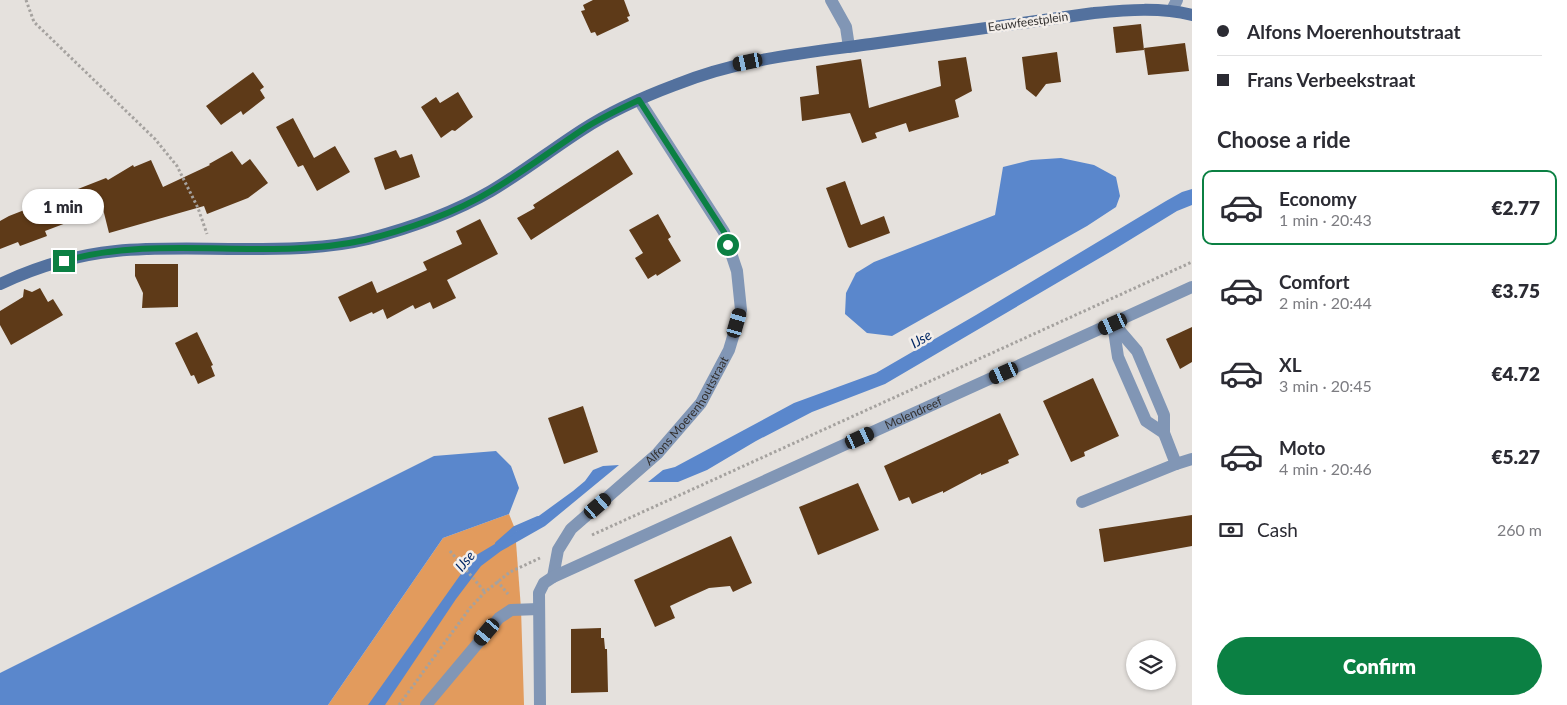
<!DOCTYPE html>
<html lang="en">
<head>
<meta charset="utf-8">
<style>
	body { margin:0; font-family:Lato,sans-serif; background:#f2f2f3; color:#2b2b33; height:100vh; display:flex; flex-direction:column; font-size:19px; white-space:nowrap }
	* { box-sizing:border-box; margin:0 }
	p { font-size:16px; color:#7c7c81 }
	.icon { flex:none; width:28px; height:28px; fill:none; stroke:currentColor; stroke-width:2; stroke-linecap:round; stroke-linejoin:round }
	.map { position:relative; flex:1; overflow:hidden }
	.side { display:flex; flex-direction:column; background:#fff; width:375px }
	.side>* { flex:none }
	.top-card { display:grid; align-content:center; height:110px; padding:0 25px; background:#fff }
	.buttons { position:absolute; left:1126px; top:640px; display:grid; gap:10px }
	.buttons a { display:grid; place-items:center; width:50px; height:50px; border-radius:50%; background:#fff; box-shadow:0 1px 4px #0004; font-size:25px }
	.end { position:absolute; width:22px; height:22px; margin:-11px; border:6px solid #0b8043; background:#fff; box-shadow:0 0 0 2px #fff }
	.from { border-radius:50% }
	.bubble { position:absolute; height:35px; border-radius:18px; background:#fff; box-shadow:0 1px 4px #0004; font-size:16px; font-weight:800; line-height:35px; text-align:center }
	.car { position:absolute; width:15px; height:30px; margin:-15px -8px; border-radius:6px; box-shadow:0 0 4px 1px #0007; background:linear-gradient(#222 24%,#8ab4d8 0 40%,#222 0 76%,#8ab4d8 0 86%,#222 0) }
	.top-card b { display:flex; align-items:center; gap:18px; height:48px; font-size:19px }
	.top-card b+b { border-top:1px solid #e1e1e2 }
	.top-card i { width:12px; height:12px; background:#2b2b33 }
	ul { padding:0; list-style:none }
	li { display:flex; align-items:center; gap:15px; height:75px; margin:0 10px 8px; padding:0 15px; border:2px solid transparent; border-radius:10px }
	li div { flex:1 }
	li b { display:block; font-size:19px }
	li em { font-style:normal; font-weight:800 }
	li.current { border-color:#0b8043 }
	li>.icon { width:45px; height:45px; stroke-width:1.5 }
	h2 { padding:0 25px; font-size:22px; line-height:60px }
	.pay { display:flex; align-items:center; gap:12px; height:55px; padding:0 25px; font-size:19px }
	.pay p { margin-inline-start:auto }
	.button { display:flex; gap:10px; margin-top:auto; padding:10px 25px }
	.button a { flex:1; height:58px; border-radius:30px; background:#0b8043; color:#fff; font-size:20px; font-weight:800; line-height:58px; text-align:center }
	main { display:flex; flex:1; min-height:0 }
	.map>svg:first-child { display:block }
	.forest { fill:#e29b5d }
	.water { fill:#5a87cc }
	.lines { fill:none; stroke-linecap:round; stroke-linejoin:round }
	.stream { stroke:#5a87cc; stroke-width:6 }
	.building { fill:#5e3a18 }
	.path { stroke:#a5a29f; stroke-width:3; stroke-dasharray:2.5 2.5; stroke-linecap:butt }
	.minor { stroke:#8196b5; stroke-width:12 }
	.secondary { stroke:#53719e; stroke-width:12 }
	.route { stroke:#0b8043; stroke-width:6 }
	.labels { text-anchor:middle; stroke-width:5; stroke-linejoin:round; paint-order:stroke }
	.street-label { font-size:12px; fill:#333130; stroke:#f3eeea }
	.water-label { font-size:14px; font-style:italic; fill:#002663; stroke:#f3eeea }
</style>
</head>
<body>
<main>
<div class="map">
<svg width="1192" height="705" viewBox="0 0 1192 705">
	<rect width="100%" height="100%" fill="#e5e1dd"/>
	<path class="forest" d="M509,514L515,529L521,609L524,705H328L443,538Z"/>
	<g class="water">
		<path d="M1061,158L1094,165L1116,177L1120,196L1116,207L1087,226L892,336L867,333L845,314L846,293L856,273L874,262L995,215L1003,167L1031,160Z"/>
		<path d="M1192,189V205L1177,211L1115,249L885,384L812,412L756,441L707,470L678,482H648L663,470L675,467L794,403L876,373L976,315L1166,201L1182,192Z"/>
		<path d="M496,451L511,466L519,488L509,514L443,538L328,705H0V673L434,456Z"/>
		<path d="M619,465L545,526L501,551L481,566L456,599L385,705H368L473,557L525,526L573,491L585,481L593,470L603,466Z"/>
	</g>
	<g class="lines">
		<path class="stream" d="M498,544L515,529L538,519"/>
	</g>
	<g class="building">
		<path d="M593,0H624L630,16L627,17L629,21L597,36L595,32L591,33L581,11L585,10L583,5Z"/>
		<path d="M1141,24L1144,50L1116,53L1113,27Z"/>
		<path d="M1185,43L1189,71L1148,75L1144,48Z"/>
		<path d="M1057,52L1061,82L1046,84L1036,97L1026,89L1022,57Z"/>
		<path d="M966,57L972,91L955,100L959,117L909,132L906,123L875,133L877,138L862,143L850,113L802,121L800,97L819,94L816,66L861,59L869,108L941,86L938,61Z"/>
		<path d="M253,72L264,87L260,90L265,98L243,115L241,111L221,125L206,106Z"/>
		<path d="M458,92L473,117L455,131L452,130L441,138L421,107L436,97L440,103Z"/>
		<path d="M293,118L314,158L335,146L350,172L317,191L303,165L298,167L276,127Z"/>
		<path d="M396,150L400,158L412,154L420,177L385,190L374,158Z"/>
		<path d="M618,150L633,174L531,240L517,218L535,208L533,205Z"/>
		<path d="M232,151L242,165L250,159L268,183L248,198L207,214L204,206L109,233L103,209L45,231L47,236L20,246L18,242L0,249V221L9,216L106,178L108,180L133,165L134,167L151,160L163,187L210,165L209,164Z"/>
		<path d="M845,181L861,225L884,216L890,233L850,248L848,247L826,188Z"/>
		<path d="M658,214L671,237L668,239L681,261L657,276L656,274L648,279L635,258L643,253L629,230Z"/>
		<path d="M480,219L498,254L447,280L456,298L433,309L430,302L415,309L413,305L387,319L383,309L373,314L372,312L350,322L338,297L372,281L377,293L427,270L423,262L462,244L456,231Z"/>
		<path d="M135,264H178V307L142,308L143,293L135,276Z"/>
		<path d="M40,288L48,302L53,299L63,315L11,345L0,325V311L23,297L24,289L32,292Z"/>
		<path d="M1192,327V362L1180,369L1166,339Z"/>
		<path d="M197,332L213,365L211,366L215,376L198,384L194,375L191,376L175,343Z"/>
		<path d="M1093,378L1119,436L1084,452L1085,456L1071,462L1043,401Z"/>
		<path d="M583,406L598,452L564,464L548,418Z"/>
		<path d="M1000,413L1019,455L1008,460L1009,463L981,475V473L943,493V491L912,504L909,497L899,501L884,466Z"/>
		<path d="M858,483L879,530L818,555L799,507Z"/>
		<path d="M1192,515V546L1104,562L1099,529Z"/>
		<path d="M731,536L752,583L733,592L730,586L709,588L689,597L670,606L675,618L655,627L634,580Z"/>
		<path d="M601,628V638H604L605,649H607L608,692L571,693V629Z"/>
	</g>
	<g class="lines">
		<g class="path">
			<path d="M26,0L34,22L155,139L177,166L198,208L207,234"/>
			<path d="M592,535L1192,262"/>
			<path d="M450,551L485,592"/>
			<path d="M497,581L508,594"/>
			<path d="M399,705L470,608L485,592L510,572L540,558"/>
		</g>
		<g class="minor">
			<path d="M831,0L846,27L849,47"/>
			<path d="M1172,10L1177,0"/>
			<path d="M1113,324L1118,357L1146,421L1164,433"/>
			<path d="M1176,464L1192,459"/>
			<path d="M1082,502L1176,464L1164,433V415L1137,351L1113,323"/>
			<path id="s1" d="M553,577L558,550L571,529L657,454L701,403L729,350L741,310L737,271L724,232L639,100"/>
			<path d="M426,705L499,618L511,610L539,609"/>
			<path id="s2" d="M540,705L539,593L544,583L553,577L1192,287"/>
		</g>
		<path class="secondary" d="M0,284C36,267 76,255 116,251C158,247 200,249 242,249C285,249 327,249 368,239C410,228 453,213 491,191C523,172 551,150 582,130C611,111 643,97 675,85C739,59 804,53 871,44C946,33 1020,23 1094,13C1127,10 1160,7 1192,15"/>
	</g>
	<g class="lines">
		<path class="route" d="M64,261C161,233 266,262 365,240C406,230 455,213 491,191C523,172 552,150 582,130C600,118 620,109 639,100L724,232L728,245"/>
	</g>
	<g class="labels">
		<g class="street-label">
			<text transform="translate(1028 22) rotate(-8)" y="4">Eeuwfeestplein</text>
			<text dy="4" stroke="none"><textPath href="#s1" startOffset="219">Alfons Moerenhoutstraat</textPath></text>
			<text dy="4" stroke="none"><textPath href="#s2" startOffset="530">Molendreef</textPath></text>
		</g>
		<g class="water-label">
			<text transform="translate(921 339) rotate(-30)" y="5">IJse</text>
			<text transform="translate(465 561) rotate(-50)" y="5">IJse</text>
		</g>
	</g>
</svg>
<div class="buttons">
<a><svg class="icon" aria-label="layers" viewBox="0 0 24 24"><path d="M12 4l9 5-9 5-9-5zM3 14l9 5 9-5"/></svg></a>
</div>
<i class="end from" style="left:728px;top:245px"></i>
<i class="end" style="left:64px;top:261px"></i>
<div class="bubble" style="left:22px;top:189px;width:82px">1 min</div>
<i class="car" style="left:748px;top:62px;rotate:258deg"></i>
<i class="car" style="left:737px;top:323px;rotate:16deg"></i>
<i class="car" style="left:1113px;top:324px;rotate:246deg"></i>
<i class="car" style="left:1004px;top:373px;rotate:246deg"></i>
<i class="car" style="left:860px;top:438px;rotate:65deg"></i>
<i class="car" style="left:598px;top:506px;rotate:49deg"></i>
<i class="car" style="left:487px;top:632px;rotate:220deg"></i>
</div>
<section class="side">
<div class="top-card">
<b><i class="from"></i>Alfons Moerenhoutstraat</b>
<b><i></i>Frans Verbeekstraat</b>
</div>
<h2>Choose a ride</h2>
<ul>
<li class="current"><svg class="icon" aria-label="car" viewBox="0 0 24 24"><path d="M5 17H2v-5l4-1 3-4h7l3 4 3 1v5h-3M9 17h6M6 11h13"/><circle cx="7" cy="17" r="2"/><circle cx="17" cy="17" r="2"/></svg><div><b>Economy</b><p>1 min · 20:43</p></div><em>€2.77</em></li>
<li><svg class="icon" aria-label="car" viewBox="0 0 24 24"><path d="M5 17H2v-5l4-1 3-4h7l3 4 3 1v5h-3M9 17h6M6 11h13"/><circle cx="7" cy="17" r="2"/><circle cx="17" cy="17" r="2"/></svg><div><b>Comfort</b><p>2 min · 20:44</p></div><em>€3.75</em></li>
<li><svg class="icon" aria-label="car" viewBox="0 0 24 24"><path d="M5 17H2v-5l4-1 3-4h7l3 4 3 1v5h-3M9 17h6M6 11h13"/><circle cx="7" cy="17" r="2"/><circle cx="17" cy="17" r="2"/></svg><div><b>XL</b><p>3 min · 20:45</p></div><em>€4.72</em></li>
<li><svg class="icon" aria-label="car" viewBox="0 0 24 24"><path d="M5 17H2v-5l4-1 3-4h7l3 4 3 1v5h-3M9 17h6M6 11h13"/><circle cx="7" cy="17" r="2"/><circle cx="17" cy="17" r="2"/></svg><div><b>Moto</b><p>4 min · 20:46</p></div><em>€5.27</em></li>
</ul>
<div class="pay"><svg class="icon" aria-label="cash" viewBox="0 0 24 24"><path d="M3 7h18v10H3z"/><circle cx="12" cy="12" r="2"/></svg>Cash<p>260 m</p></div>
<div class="button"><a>Confirm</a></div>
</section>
</main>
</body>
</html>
